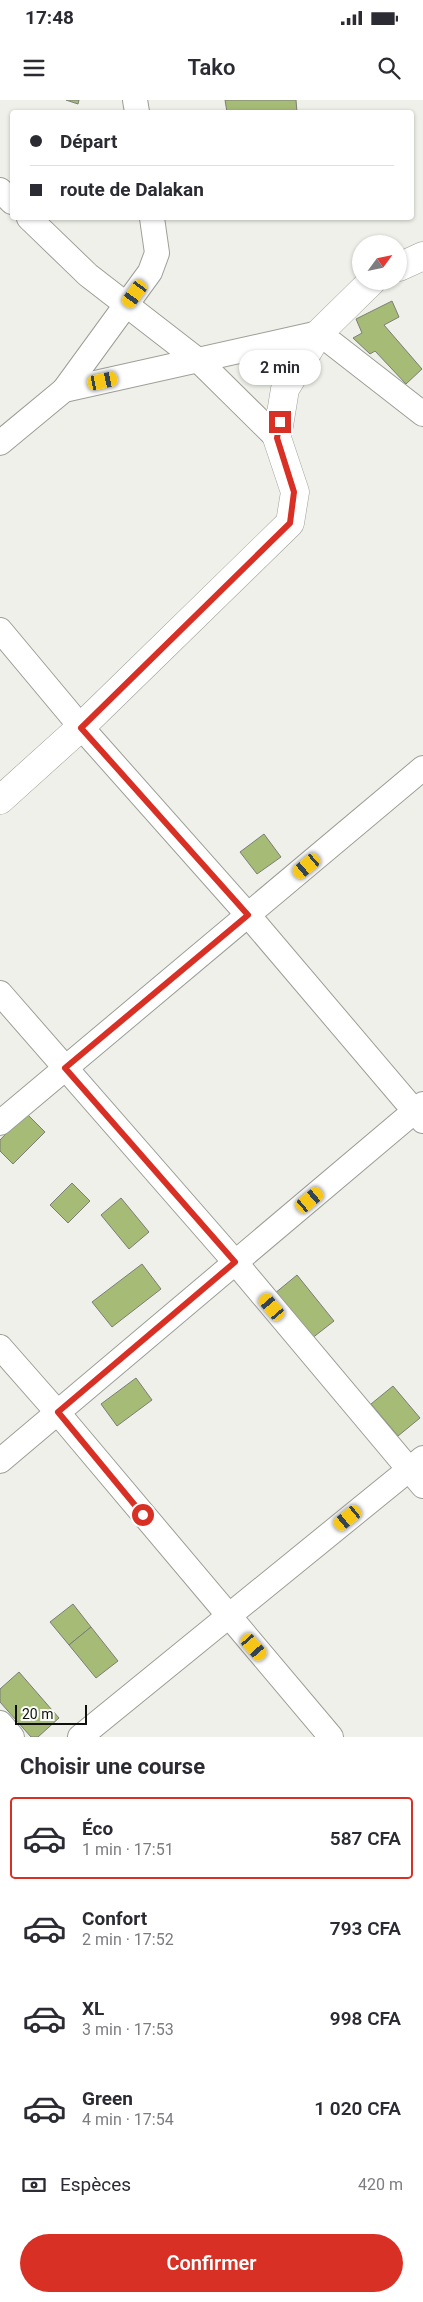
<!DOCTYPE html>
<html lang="fr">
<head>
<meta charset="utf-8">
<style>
	body { margin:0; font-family:Roboto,sans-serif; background:#f2f2f3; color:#2b2b33; height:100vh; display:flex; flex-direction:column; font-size:19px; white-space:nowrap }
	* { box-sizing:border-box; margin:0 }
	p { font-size:16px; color:#7c7c81 }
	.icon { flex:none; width:28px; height:28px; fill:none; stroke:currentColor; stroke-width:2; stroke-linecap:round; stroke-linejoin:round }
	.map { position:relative; height:1637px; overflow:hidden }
	.panel { display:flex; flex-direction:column; background:#fff; flex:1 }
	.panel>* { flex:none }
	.guide { position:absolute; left:10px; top:10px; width:404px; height:110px; border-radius:5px; box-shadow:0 1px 4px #0004; display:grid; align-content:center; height:110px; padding:0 20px; background:#fff }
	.needle { width:32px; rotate:57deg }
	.buttons { position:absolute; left:352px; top:135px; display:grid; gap:10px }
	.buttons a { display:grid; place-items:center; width:55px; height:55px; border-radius:50%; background:#fff; box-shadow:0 1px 4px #0004; font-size:25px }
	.scale { position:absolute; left:15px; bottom:12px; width:72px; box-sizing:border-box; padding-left:5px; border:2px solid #10110f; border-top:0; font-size:14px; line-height:18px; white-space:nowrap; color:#10110f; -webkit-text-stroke:4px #fbfef6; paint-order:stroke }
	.end { position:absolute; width:22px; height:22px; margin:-11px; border:6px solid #d93025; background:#fff; box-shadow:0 0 0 2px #fff }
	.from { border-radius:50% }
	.bubble { position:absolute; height:35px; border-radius:18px; background:#fff; box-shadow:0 1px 4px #0004; font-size:16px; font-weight:600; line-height:35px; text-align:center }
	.car { position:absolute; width:15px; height:30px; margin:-15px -8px; border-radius:6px; box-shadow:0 0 4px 1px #0007; background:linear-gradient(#f5c518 24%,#345 0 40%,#f5c518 0 76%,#345 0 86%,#f5c518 0) }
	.guide b { display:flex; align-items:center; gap:18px; height:48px; font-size:19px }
	.guide b+b { border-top:1px solid #e1e1e2 }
	.guide i { width:12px; height:12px; background:#2b2b33 }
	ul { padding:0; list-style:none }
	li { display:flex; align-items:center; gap:15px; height:82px; margin:0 10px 8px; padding:0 10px; border:2px solid transparent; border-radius:5px }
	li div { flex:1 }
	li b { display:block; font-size:19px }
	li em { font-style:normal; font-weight:600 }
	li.on { border-color:#d93025 }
	li>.icon { width:45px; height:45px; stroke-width:1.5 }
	h2 { padding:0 20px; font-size:22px; line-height:60px }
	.pay { display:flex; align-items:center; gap:12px; height:55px; padding:0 20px; font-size:19px }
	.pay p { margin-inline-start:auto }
	.button { display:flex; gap:10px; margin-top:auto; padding:10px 20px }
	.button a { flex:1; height:58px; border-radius:30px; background:#d93025; color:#fff; font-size:20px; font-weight:600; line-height:58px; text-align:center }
	.status { display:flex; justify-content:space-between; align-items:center; height:35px; padding:0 25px; background:#fff; direction:ltr }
	.status svg { height:14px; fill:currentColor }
	header { display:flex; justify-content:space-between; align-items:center; height:65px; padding:0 20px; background:#fff; font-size:22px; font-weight:600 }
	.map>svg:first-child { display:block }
	.building { fill:#a5bb76; stroke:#7b7e77 }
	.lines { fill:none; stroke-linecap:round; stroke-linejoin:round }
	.street-casing { stroke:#9c9f97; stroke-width:26 }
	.secondary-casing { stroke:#9c9f97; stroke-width:29 }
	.street { stroke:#fff; stroke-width:24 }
	.secondary { stroke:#fff; stroke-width:28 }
	.route { stroke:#d93025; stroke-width:6 }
</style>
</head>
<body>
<div class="status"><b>17:48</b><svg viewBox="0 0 49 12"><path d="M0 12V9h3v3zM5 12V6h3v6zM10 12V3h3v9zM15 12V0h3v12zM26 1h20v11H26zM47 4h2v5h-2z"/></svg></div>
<header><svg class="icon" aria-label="menu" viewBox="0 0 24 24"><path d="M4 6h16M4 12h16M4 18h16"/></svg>Tako<svg class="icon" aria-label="search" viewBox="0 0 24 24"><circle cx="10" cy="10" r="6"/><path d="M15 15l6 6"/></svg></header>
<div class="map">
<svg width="423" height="1637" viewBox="0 0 423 1637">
	<rect width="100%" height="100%" fill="#eef0e9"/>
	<g class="building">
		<path d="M66,0H79L78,4Z"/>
		<path d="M225,0H296L297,12H227Z"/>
		<path d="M392,201L399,217L384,225L422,269L406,284L375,251L370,254L353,238L362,233L356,219Z"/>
		<path d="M264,734L281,757L257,774L240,752Z"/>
		<path d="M26,1013L45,1032L13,1064L0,1051V1040Z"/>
		<path d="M72,1083L90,1101L68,1123L50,1105Z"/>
		<path d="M121,1098L149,1132L129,1149L101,1115Z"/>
		<path d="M142,1164L161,1189L112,1227L92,1202Z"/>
		<path d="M297,1175L334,1221L311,1239L274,1194Z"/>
		<path d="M136,1278L152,1300L117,1326L101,1304Z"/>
		<path d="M393,1286L420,1318L398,1336L371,1304Z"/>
		<path d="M73,1504L91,1527L69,1545L50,1522Z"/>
		<path d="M91,1527L118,1561L96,1578L69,1545Z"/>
		<path d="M19,1572L59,1618L38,1637H31L0,1602V1589Z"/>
	</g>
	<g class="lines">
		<g class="street-casing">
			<g id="street">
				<path d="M135,0L137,12"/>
				<path d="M0,90L12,102"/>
				<path d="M29,118L88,175L199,261L277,338"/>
				<path d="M64,290L150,172L157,153L152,118"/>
				<path d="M0,343L64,290L319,233L423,314"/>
				<path d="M0,530L81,627L248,815L423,1021"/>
				<path d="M0,893L235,1162L423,1386"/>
				<path d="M0,1023L423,668"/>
				<path d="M0,1247L58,1313L331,1637"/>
				<path d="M0,1361L423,1004"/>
				<path d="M0,1623L12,1637"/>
				<path d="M80,1637L423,1358"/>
			</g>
		</g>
		<g class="secondary-casing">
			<g id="secondary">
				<path d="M399,167L423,156"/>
				<path d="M0,700L81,627L290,423L295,392L277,338L285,289L319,233L372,181"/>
			</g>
		</g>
		<use href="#street" class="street"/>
		<use href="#secondary" class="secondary"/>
	</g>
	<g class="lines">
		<path class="route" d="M143,1415L58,1312L235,1162L65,968L248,815L81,628L290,423L294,392L277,338L280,322"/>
	</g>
</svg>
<div class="buttons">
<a><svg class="needle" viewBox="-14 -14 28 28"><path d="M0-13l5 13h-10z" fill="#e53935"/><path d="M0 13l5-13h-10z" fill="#7c7c81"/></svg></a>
</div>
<div class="scale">20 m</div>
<i class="end from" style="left:143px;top:1415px"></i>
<i class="end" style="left:280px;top:322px"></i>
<div class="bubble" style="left:239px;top:250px;width:82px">2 min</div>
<i class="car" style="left:135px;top:194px;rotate:216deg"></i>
<i class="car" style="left:103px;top:281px;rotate:78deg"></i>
<i class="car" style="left:307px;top:766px;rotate:230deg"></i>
<i class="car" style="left:310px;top:1100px;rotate:50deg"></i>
<i class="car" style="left:272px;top:1207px;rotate:320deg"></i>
<i class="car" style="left:348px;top:1418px;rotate:231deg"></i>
<i class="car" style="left:254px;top:1547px;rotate:139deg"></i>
<div class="guide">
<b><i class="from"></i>Départ</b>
<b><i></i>route de Dalakan</b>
</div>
</div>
<section class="panel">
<h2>Choisir une course</h2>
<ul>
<li class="on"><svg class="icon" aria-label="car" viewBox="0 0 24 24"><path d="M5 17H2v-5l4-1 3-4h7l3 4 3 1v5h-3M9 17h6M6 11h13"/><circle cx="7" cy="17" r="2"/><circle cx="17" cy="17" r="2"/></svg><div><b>Éco</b><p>1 min · 17:51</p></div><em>587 CFA</em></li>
<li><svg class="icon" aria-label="car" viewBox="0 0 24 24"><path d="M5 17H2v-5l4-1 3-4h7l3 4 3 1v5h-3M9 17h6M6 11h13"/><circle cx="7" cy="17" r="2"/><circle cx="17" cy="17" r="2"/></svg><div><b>Confort</b><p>2 min · 17:52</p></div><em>793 CFA</em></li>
<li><svg class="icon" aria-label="car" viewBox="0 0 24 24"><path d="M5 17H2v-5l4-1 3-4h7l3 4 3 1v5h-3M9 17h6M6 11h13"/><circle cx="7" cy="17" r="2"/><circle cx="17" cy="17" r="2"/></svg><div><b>XL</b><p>3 min · 17:53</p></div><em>998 CFA</em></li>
<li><svg class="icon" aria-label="car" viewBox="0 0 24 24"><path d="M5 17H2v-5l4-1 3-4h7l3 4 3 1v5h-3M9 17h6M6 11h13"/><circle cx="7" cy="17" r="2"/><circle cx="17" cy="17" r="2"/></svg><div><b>Green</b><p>4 min · 17:54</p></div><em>1 020 CFA</em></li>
</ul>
<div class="pay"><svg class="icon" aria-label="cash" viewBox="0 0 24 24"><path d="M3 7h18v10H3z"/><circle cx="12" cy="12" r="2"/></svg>Espèces<p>420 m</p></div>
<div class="button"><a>Confirmer</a></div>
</section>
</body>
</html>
